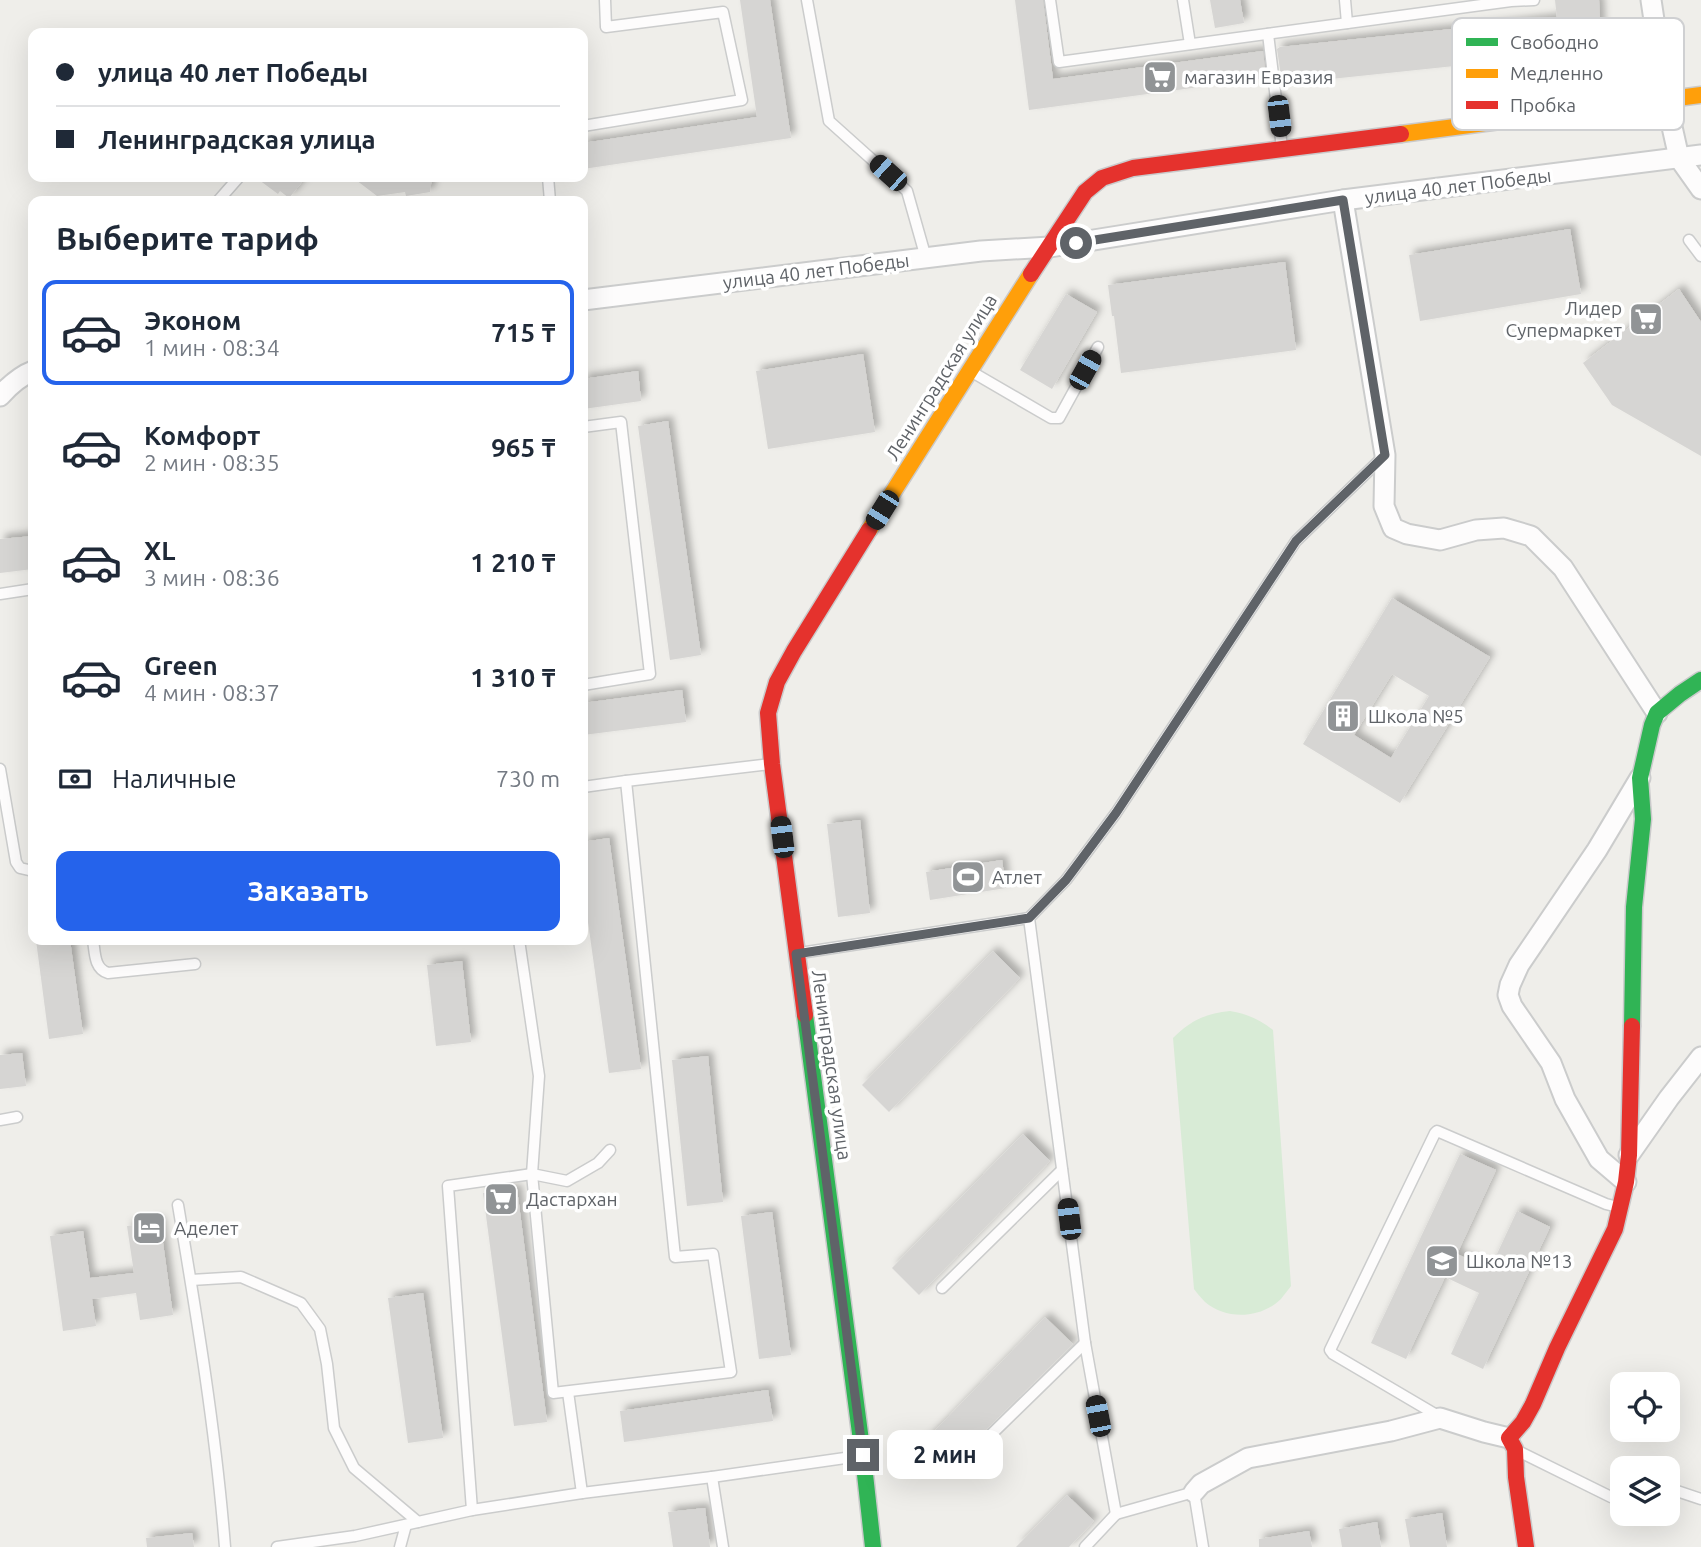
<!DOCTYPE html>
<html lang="ru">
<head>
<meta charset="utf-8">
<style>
	body { margin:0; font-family:Ubuntu,sans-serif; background:#f2f2f3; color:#1f2937; height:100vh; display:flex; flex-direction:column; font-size:26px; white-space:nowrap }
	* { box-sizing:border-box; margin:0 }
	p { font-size:23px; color:#747a83 }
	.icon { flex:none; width:38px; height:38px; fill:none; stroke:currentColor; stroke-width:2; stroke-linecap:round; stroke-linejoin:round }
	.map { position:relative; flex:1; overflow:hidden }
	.details { position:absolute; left:28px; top:196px; width:560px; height:749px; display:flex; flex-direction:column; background:#fff; border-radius:14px; box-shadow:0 7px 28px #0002 }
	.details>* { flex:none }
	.banner { position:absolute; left:28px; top:28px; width:560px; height:154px; border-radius:14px; box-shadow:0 7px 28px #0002; display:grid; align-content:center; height:154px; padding:0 28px; background:#fff }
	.controls { position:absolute; left:1610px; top:1372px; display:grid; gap:14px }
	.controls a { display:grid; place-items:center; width:70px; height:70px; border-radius:14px; background:#fff; box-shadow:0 7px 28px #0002; font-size:35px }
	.end { position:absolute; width:32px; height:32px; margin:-16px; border:9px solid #5f6368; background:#fff; box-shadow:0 0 0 4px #fff }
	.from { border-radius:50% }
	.bubble { position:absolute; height:49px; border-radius:14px; background:#fff; box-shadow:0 7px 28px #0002; font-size:23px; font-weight:600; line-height:49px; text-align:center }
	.car { position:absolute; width:21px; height:42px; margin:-21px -10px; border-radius:9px; box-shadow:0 0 5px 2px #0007; background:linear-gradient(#222 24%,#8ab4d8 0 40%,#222 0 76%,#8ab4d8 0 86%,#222 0) }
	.banner b { display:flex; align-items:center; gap:24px; height:66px; font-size:26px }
	.banner b+b { border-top:2px solid #e0e1e3 }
	.banner i { width:18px; height:18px; background:#1f2937 }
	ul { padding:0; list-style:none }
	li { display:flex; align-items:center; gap:21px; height:105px; margin:0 14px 10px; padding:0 14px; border:4px solid transparent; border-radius:14px }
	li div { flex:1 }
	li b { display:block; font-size:26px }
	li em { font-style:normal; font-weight:600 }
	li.active { border-color:#2563eb }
	li>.icon { width:63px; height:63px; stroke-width:1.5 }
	h2 { padding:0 28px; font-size:32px; line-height:84px }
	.pay { display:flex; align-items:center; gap:18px; height:77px; padding:0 28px; font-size:26px }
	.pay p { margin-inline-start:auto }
	.cta { display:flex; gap:14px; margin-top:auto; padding:14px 28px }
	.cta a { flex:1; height:80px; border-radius:14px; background:#2563eb; color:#fff; font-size:28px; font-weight:600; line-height:80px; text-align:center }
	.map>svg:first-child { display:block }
	.green { fill:#d8ebd6 }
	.building { fill:#d6d5d3; fill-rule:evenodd; filter:url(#shadow) }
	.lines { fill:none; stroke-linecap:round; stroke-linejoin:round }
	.lane-casing { stroke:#cbcccc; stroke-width:13 }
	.street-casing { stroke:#cbcccc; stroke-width:23 }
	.fast-casing { stroke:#cacacb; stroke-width:19 }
	.slow-casing { stroke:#cacacb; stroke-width:19 }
	.jam-casing { stroke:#cacacb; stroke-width:19 }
	.lane { stroke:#fdfcfc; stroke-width:10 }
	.street { stroke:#fdfcfc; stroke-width:19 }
	.fast { stroke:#30b455; stroke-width:16 }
	.slow { stroke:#ff9f0a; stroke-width:16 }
	.jam { stroke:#e5322d; stroke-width:16 }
	.route { stroke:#5f6368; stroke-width:9 }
	.labels { text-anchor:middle; stroke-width:7; stroke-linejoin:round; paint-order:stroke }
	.poi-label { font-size:19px; fill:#5f6368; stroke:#fff; text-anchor:start }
	.street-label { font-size:19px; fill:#5f6368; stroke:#fff }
	.key { fill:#fff; stroke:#cfd0d2; stroke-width:2 }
	.key-label { font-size:19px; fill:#5f6368 }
</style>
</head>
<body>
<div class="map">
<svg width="1701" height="1547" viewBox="0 0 1701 1547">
	<defs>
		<filter id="shadow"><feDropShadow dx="5" dy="-5" stdDeviation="3.5" flood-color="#0004"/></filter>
	</defs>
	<rect width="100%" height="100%" fill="#efeeea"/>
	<path class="green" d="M1230,1011C1247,1014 1259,1019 1273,1030L1291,1286C1288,1290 1284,1295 1281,1299C1260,1319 1226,1320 1205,1302C1201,1298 1197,1293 1194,1289L1173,1038C1190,1021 1206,1013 1230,1011Z"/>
	<g class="building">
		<path d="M740,0H770L791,138L583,169V143L757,117Z"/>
		<path d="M1015,0H1043L1053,79L1263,51L1266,78L1029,110Z"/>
		<path d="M1210,0H1240L1244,23L1215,28Z"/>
		<path d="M1555,0H1599L1602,54L1559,57V55L1283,84V76H1281L1277,49L1280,47L1557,18Z"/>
		<path d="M255,177H306L289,198L280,191L278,194Z"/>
		<path d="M352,177H432L430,192L406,196L405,192L377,196Z"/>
		<path d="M1570,229L1581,294L1420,321L1409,255Z"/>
		<path d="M1285,262L1296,350L1121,373L1114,316H1112L1108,285Z"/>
		<path d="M1679,289L1701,322V456L1612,405L1583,363Z"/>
		<path d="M1066,294L1097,312L1052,389L1020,370Z"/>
		<path d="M863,354L875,432L768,449L756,371Z"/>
		<path d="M638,371L641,401L583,409V379Z"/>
		<path d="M668,421L701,655L670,660L638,426Z"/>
		<path d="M33,536V569L0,573V539Z"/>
		<path d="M1392,598L1490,657L1400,803L1303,744ZM1392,674L1429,696L1391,758L1354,735Z"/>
		<path d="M682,690L686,722L583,735V703Z"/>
		<path d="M860,820L870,913L838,917L827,824Z"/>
		<path d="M609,838L641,1069L609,1073L583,886V842Z"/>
		<path d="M1002,860L1006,888L930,900L926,872Z"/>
		<path d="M36,940H70L83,1034L49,1039Z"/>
		<path d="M993,951L1020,978L889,1112L862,1085Z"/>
		<path d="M462,961L471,1042L436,1046L427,965Z"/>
		<path d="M22,1053L26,1086L0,1089V1055Z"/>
		<path d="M708,1056L723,1202L687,1206L672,1060Z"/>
		<path d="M1023,1134L1050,1161L919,1295L892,1268Z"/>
		<path d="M1460,1154L1496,1170L1457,1254L1490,1269L1517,1211L1550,1227L1483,1369L1451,1354L1479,1293L1445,1277L1406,1359L1371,1343Z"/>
		<path d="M517,1189L547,1422L514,1426L483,1193Z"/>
		<path d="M772,1212L791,1355L759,1359L741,1216Z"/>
		<path d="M160,1221L173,1315L140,1320L136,1293L92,1299L96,1326L63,1331L50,1236L83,1231L90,1278L134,1273L127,1226Z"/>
		<path d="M423,1293L443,1438L408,1443L388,1298Z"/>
		<path d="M1045,1317L1073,1344L958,1457L956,1464L942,1478L915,1451Z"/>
		<path d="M768,1390L773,1421L624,1442L620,1411Z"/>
		<path d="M1067,1495L1094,1521L1069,1547H1016Z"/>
		<path d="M705,1508L710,1547H673L668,1512Z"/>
		<path d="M1442,1513L1447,1547H1410L1405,1519Z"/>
		<path d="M1377,1522L1381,1547H1342L1339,1529Z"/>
		<path d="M1309,1531L1312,1547H1259V1539Z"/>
		<path d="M192,1533L194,1547H147L146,1538Z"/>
	</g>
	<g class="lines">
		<g class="lane-casing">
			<g id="lane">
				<path d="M807,0L829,121L907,191L926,258"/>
				<path d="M1050,0L1059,62L1511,1L1534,0"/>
				<path d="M1183,0L1190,44"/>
				<path d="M1345,0L1347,23"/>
				<path d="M1268,34L1282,148"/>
				<path d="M583,126L742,100L723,12L606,27L605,0"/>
				<path d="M548,177L550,201"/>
				<path d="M218,201L239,177"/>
				<path d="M1689,240L1701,256"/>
				<path d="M972,372L1051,418H1059L1098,347"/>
				<path d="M583,427L621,422L650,674L583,685"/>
				<path d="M0,594L33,589"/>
				<path d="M0,769L16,862L20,868L33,871"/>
				<path d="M583,787L626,781"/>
				<path d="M93,940C95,952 94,969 108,973L195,964"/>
				<path d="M519,940L539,1076L532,1174L553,1393L731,1372L713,1254L675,1257L626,781L771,764"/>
				<path d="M800,953L1029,918"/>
				<path d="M0,1120L17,1117"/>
				<path d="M178,1205C197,1318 216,1432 225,1547"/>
				<path d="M191,1280L241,1277L301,1303L320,1329L327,1364L334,1428L354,1468L418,1522"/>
				<path d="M942,1288L1062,1170"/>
				<path d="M568,1392L582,1493L712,1477L859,1456"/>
				<path d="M1440,1417L1333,1354L1330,1350L1435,1133L1437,1131L1606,1204L1618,1207"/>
				<path d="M1518,1451L1611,1497L1622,1494"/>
				<path d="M963,1462L1085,1343"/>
				<path d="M712,1477L723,1547"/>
				<path d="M1668,1488L1701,1499"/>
				<path d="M472,1510L448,1186L532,1174L567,1181L598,1163L610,1150"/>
				<path d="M277,1547L355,1536L472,1510L582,1493"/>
				<path d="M400,1547L406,1525"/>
				<path d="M1085,1547L1116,1514"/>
				<path d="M1203,1547L1194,1492L1116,1514L1085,1343L1029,918L1066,880L1116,813L1296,541L1383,457"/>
			</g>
		</g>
		<g class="street-casing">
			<g id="street">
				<path d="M1651,0L1666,100L1679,158L1701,189"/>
				<path d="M1343,200L1385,455L1384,506L1393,528L1407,534L1440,540L1476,530L1504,528L1531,536L1563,568L1657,713"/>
				<path d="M583,300L981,251L1050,247L1343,200L1701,155"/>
				<path d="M0,396C10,385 20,376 33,371"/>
				<path d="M1629,1155L1669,1098L1701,1057"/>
				<path d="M1626,1182L1599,1159L1565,1099L1551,1063L1512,1006L1508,995L1510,985L1519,965L1597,850L1640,778"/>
				<path d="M1194,1492L1201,1484L1248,1458L1391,1431L1440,1418L1484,1432L1509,1438"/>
			</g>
		</g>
		<g class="fast-casing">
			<g id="fast">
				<path d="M805,1015L863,1456L873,1547"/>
				<path d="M1632,1026L1634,907L1643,819L1640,778L1652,725L1657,713L1680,694L1701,680"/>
			</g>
		</g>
		<g class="slow-casing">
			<g id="slow">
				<path d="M1401,134L1701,95"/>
				<path d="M869,530L1031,274"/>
			</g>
		</g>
		<g class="jam-casing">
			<g id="jam">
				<path d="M1031,274L1085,192L1102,178L1133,168L1401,134"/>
				<path d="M805,1015L772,764L768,713L777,682L794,651L869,530"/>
				<path d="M1526,1547L1516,1477L1515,1449L1509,1438L1523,1422L1533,1404L1557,1348L1615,1229L1626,1182L1629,1155L1632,1026"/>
			</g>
		</g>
		<use href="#lane" class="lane"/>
		<use href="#street" class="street"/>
		<use href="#fast" class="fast"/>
		<use href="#slow" class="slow"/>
		<use href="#jam" class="jam"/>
	</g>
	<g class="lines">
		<path class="route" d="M863,1455L796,954L1029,918L1066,880L1116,813L1296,541L1385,455L1343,200L1076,243"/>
	</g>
	<defs>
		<g id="supermarket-square" transform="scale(1.75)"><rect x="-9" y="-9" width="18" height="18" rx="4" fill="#919496" stroke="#fff"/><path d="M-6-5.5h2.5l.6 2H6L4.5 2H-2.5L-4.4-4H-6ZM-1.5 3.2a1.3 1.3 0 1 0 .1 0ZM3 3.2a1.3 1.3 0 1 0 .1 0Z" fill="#fff"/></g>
		<g id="building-square" transform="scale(1.75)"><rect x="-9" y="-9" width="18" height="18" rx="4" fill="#919496" stroke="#fff"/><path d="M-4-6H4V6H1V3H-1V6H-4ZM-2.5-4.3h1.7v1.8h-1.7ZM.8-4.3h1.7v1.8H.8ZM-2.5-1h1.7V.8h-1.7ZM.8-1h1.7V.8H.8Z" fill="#fff"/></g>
		<g id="stadium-square" transform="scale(1.75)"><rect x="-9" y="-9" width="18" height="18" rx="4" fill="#919496" stroke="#fff"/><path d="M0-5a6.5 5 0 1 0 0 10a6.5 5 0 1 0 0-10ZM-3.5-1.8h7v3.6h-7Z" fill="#fff"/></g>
		<g id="hotel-square" transform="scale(1.75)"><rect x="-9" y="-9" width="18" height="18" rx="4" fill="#919496" stroke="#fff"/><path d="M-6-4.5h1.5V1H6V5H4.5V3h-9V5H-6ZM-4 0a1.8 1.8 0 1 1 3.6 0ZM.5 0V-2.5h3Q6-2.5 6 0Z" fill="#fff"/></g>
		<g id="school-square" transform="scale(1.75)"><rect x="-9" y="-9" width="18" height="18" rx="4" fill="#919496" stroke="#fff"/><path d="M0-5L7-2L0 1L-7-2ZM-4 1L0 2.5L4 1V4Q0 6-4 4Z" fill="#fff"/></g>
	</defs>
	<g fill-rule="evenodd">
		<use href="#supermarket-square" x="1160" y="77"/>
		<use href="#supermarket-square" x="1646" y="319"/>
		<use href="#building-square" x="1343" y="716"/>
		<use href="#stadium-square" x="968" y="877"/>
		<use href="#supermarket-square" x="501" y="1199"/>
		<use href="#hotel-square" x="149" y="1228"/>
		<use href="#school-square" x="1442" y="1261"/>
	</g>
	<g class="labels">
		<g class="poi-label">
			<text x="1184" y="84">магазин Евразия</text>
			<text x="1622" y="315" text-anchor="end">Лидер<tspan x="1622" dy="22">Супермаркет</tspan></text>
			<text x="1368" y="723">Школа №5</text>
			<text x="992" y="884">Атлет</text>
			<text x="526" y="1206">Дастархан</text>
			<text x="174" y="1235">Аделет</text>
			<text x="1466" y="1268">Школа №13</text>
		</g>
		<g class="street-label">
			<text transform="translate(1458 186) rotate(-7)" y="7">улица 40 лет Победы</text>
			<text transform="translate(816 271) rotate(-7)" y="7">улица 40 лет Победы</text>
			<text transform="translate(941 377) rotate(-58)" y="7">Ленинградская улица</text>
			<text transform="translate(832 1065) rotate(82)" y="7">Ленинградская улица</text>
		</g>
	</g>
	<rect x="1452" y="18" width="232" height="112" rx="10" class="key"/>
	<rect x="1466" y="38" width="32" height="8" fill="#30b455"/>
	<rect x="1466" y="69" width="32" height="9" fill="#ff9f0a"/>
	<rect x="1466" y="101" width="32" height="8" fill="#e5322d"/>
	<g class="key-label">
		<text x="1510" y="49">Свободно</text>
		<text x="1510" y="80">Медленно</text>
		<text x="1510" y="112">Пробка</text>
	</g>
</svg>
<div class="controls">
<a><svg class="icon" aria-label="locate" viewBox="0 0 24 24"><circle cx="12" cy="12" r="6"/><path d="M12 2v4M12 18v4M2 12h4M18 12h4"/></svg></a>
<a><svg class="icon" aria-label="layers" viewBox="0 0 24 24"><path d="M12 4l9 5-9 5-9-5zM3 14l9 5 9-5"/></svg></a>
</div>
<i class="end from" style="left:1076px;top:243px"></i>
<i class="end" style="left:863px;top:1455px"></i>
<div class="bubble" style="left:887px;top:1430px;width:116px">2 мин</div>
<i class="car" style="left:1279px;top:116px;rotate:173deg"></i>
<i class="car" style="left:888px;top:173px;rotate:312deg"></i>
<i class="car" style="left:1085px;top:370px;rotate:29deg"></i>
<i class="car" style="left:882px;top:510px;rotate:212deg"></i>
<i class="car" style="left:782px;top:837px;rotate:353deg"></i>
<i class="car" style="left:1069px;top:1219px;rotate:353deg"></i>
<i class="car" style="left:1098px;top:1416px;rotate:349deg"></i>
<div class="banner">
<b><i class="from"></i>улица 40 лет Победы</b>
<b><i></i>Ленинградская улица</b>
</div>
<section class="details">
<h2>Выберите тариф</h2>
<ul>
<li class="active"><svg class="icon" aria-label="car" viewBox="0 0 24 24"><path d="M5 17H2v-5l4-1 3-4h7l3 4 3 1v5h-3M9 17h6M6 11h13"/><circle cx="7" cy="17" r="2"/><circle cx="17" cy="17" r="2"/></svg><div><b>Эконом</b><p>1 мин · 08:34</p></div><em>715 ₸</em></li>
<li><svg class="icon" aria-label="car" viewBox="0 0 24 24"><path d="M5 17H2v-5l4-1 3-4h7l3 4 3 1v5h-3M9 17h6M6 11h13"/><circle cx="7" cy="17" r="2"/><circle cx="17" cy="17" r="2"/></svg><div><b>Комфорт</b><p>2 мин · 08:35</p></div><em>965 ₸</em></li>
<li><svg class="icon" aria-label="car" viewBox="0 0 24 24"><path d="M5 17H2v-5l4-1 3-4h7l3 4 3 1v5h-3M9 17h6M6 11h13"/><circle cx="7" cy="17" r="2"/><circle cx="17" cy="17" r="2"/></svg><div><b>XL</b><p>3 мин · 08:36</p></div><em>1 210 ₸</em></li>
<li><svg class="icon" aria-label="car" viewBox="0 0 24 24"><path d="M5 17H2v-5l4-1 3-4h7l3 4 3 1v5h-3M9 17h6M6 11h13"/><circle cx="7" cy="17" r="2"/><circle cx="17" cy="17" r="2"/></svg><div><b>Green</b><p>4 мин · 08:37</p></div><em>1 310 ₸</em></li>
</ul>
<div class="pay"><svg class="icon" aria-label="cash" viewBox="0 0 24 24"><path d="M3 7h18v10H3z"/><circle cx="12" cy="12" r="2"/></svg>Наличные<p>730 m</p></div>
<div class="cta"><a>Заказать</a></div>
</section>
</div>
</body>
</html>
